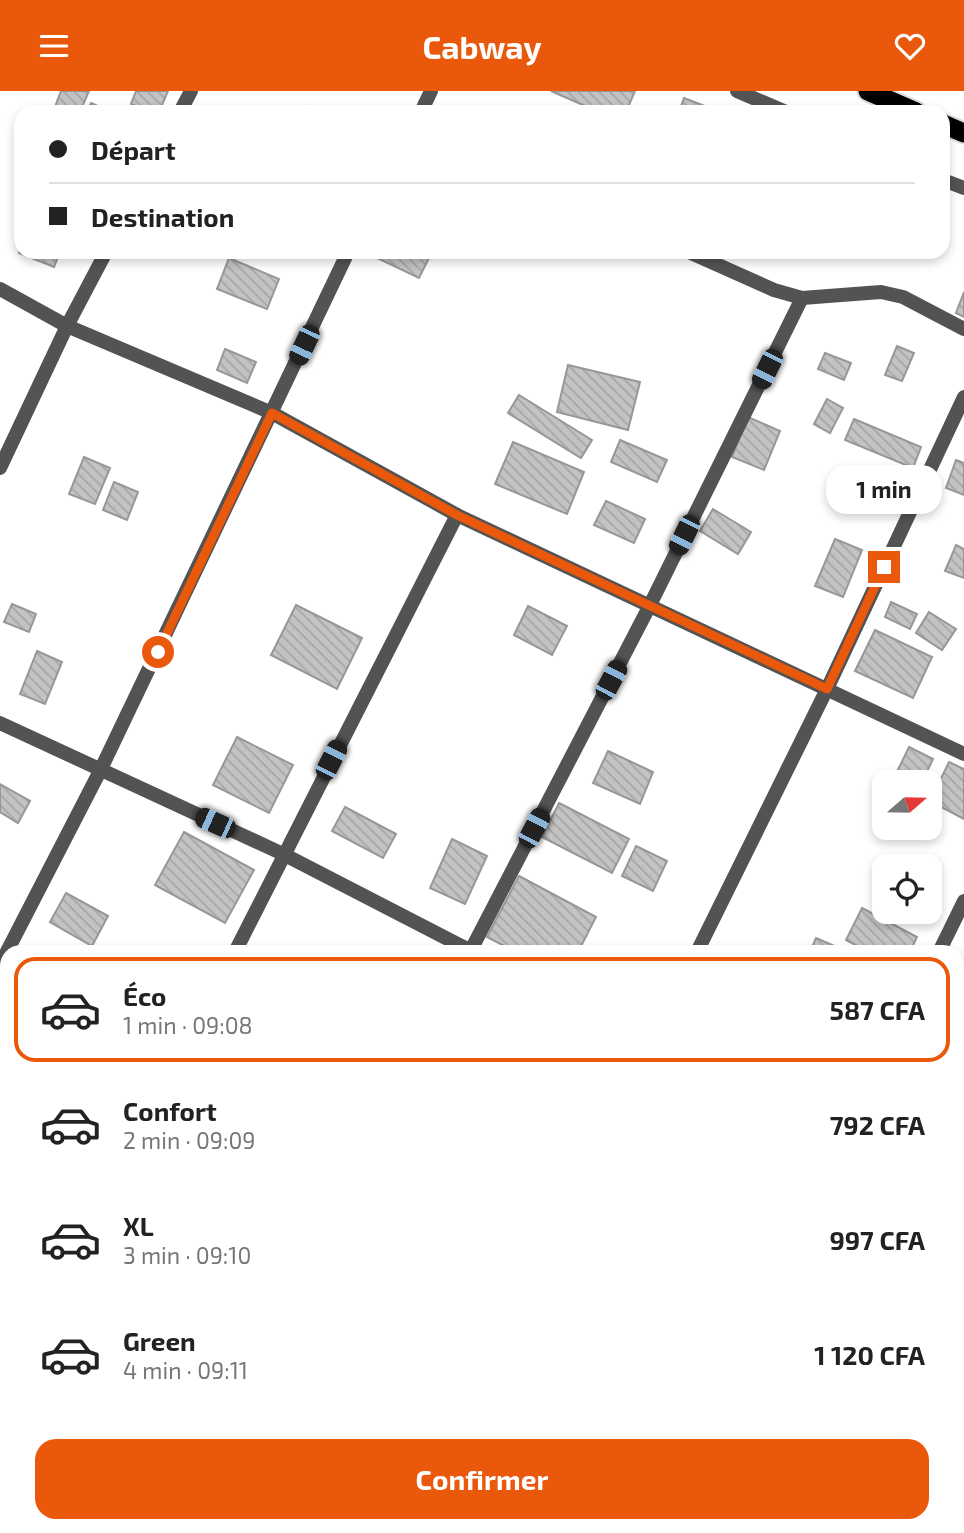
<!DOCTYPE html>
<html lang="fr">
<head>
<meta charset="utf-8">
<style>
	body { margin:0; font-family:"Exo 2",sans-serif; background:#f2f2f2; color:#222; height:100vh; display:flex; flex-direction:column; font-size:26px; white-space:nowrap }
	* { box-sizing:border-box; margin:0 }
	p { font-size:23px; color:#767676 }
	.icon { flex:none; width:38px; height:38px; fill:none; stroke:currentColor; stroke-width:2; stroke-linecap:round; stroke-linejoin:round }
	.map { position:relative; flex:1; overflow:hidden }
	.panel { position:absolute; left:0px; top:854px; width:964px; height:588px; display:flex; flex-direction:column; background:#fff; border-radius:21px 21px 0 0; box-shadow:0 4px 10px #0003 }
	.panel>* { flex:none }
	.hud { position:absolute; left:14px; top:14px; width:936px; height:154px; border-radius:21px; box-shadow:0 4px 10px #0003; display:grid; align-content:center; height:154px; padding:0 35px; background:#fff }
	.needle { width:46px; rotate:70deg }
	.buttons { position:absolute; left:872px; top:679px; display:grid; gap:14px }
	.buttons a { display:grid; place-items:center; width:70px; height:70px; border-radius:14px; background:#fff; box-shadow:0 4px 10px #0003; font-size:35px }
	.end { position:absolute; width:32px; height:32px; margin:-16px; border:9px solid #ea580c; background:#fff; box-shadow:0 0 0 4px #fff }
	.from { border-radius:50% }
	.bubble { position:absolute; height:49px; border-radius:21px; background:#fff; box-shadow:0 4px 10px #0003; font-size:23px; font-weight:700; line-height:49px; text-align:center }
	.car { position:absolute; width:21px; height:42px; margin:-21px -10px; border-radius:9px; box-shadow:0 0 5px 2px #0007; background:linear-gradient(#222 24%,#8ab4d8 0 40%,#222 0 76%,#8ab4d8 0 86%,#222 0) }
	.hud b { display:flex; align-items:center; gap:24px; height:66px; font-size:26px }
	.hud b+b { border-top:2px solid #e0e0e0 }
	.hud i { width:18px; height:18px; background:#222 }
	ul { padding:12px 0 0; list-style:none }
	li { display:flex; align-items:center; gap:21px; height:105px; margin:0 14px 10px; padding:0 21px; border:4px solid transparent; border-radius:21px }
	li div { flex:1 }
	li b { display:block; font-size:26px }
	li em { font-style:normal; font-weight:700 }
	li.current { border-color:#ea580c }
	li>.icon { width:63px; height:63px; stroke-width:1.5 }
	.cta { display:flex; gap:14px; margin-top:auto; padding:14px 35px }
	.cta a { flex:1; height:80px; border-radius:21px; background:#ea580c; color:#fff; font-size:28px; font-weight:700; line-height:80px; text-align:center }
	header { display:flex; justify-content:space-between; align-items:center; height:91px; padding:0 35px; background:#ea580c; color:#fff; font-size:32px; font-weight:700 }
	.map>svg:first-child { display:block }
	.building { fill:url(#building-back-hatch); stroke:#979797; stroke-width:2 }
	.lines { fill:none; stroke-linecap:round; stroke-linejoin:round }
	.trunk-casing { stroke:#dbdbdb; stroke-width:23 }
	.minor { stroke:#535353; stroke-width:14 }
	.trunk { stroke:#000; stroke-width:19 }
	.route { stroke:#ea580c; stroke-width:9 }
</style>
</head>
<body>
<header><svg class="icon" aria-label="menu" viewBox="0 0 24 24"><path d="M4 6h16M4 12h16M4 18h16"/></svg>Cabway<svg class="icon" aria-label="heart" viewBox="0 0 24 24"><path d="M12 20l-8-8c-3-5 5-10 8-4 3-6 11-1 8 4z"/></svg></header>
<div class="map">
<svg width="964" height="1442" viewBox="0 0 964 1442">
	<defs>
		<pattern id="building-back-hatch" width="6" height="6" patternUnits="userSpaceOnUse" patternTransform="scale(1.75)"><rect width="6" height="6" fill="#c3c3c3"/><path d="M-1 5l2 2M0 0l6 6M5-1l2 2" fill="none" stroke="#a6a6a6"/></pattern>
	</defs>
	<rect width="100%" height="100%" fill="#fff"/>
	<g class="building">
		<path d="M61,0H89L80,21H53Z"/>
		<path d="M136,0H168L159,21H150L131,13Z"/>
		<path d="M551,0H635L626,21H599Z"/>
		<path d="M684,7L713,18L712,21H679Z"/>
		<path d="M91,12L111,21H87Z"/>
		<path d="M312,15L326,21H309Z"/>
		<path d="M21,157V161H60L54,176L19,162Z"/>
		<path d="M375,161H432L419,187L373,165Z"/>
		<path d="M229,167L279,188L267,218L217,198Z"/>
		<path d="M964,201V226L956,222Z"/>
		<path d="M897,255L914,262L902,290L885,284Z"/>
		<path d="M225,258L256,271L247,292L217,279Z"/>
		<path d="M825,262L851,272L844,289L818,278Z"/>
		<path d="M568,274L640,291L628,339L557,321Z"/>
		<path d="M519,304L592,349L581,367L508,322Z"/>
		<path d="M827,308L843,317L830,342L814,333Z"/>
		<path d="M748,326L780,340L764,379L732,366Z"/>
		<path d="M854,328L921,356L913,377L845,349Z"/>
		<path d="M620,349L667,369L657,391L611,371Z"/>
		<path d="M513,351L584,381L567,423L495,393Z"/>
		<path d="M84,366L110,377L95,413L69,403Z"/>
		<path d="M956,369L964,372V404L946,397Z"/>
		<path d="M114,391L138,401L127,429L103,419Z"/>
		<path d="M606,410L645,428L634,452L594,434Z"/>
		<path d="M713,418L751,441L738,463L700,440Z"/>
		<path d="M835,448L862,459L843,506L815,495Z"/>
		<path d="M956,454L964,458V487L945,480Z"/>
		<path d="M891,511L917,523L910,538L885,526Z"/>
		<path d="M12,513L36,523L29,541L4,531Z"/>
		<path d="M296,514L362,547L337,598L271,564Z"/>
		<path d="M528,515L567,535L552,564L514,544Z"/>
		<path d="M929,521L956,538L942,559L916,542Z"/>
		<path d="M875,539L932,566L913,607L855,580Z"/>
		<path d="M37,560L62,571L45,613L20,603Z"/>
		<path d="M237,646L293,674L269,722L213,694Z"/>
		<path d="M909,656L933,668L922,691H892Z"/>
		<path d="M608,660L653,681L640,713L593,692Z"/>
		<path d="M949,671L964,678V728L930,710Z"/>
		<path d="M0,693L30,710L18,732L0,721Z"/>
		<path d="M559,712L629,748L612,782L542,746Z"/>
		<path d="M345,716L396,743L383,767L332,740Z"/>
		<path d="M184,741L254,779L225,832L155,794Z"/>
		<path d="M452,748L487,765L465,813L430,797Z"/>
		<path d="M636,755L667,770L653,800L622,785Z"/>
		<path d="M519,785L596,826L578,861H516L487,846Z"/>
		<path d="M66,802L108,825L92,855L50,831Z"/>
		<path d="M862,817L917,846L910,861H869L846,849Z"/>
		<path d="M816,847L848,861H810Z"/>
		<path d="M964,875V928L957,925V889Z"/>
		<path d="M957,998L964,1001V1034L961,1041L957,1039Z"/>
		<path d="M83,1435H103L101,1442H80Z"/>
		<path d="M216,1435H243L256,1441L212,1442Z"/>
		<path d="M799,1435H862L859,1442H814Z"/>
	</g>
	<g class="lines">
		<g class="trunk-casing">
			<g id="trunk">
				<path d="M868,0L916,21"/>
				<path d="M943,33L964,42"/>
			</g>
		</g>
		<g class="minor">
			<path d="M737,0L786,21"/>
			<path d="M180,21L191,0"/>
			<path d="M421,21L431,0"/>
			<path d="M943,89L964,97"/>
			<path d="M689,161L774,199L802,207L881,201L903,206L964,238"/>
			<path d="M0,198L67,235L272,322L457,424L964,663"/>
			<path d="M0,377L67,235L106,161"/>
			<path d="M0,632L283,763L473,861"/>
			<path d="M235,861L457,424"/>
			<path d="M470,861L649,516L802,207"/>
			<path d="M697,861L827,598L964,306"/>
			<path d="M939,861L964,810"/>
			<path d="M0,874L100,680L348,161"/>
			<path d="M957,943L964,946"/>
			<path d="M0,1066L7,1070"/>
			<path d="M957,1183L964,1186"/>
			<path d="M957,1287L964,1275"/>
			<path d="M0,1338L7,1324"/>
			<path d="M769,1435L780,1442"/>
			<path d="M187,1442L190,1435"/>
			<path d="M418,1442L422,1435"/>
			<path d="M645,1442L648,1435"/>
			<path d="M877,1442L880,1435"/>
		</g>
		<use href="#trunk" class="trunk"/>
	</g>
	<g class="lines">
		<path class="route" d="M158,561L272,322L457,424L827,598L884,476"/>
	</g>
</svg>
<div class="buttons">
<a><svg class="needle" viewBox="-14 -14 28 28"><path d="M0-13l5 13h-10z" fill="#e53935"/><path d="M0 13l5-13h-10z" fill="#767676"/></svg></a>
<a><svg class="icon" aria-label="locate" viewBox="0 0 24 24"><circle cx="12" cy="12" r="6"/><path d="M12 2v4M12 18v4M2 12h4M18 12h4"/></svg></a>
</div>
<i class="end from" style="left:158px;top:561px"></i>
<i class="end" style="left:884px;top:476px"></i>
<div class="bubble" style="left:826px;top:374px;width:116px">1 min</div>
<i class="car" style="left:304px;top:254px;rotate:205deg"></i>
<i class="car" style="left:767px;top:278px;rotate:206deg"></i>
<i class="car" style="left:684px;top:444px;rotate:206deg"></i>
<i class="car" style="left:611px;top:589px;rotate:28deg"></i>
<i class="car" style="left:331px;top:669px;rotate:27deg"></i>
<i class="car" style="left:215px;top:732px;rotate:294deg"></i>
<i class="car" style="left:534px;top:737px;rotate:28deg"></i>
<div class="hud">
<b><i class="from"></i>Départ</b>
<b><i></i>Destination</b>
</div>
<section class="panel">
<ul>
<li class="current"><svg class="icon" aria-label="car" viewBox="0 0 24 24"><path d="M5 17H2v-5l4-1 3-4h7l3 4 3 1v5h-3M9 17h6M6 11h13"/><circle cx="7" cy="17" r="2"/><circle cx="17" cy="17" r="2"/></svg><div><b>Éco</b><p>1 min · 09:08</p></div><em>587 CFA</em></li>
<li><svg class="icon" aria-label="car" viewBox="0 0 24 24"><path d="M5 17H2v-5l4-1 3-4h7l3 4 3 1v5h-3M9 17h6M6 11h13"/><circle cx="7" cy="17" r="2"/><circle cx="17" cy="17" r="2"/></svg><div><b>Confort</b><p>2 min · 09:09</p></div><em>792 CFA</em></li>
<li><svg class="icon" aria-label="car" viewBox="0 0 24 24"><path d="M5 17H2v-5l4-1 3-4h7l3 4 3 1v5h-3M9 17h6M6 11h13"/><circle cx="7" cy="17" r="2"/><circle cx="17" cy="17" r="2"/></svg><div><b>XL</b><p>3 min · 09:10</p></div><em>997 CFA</em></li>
<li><svg class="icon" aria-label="car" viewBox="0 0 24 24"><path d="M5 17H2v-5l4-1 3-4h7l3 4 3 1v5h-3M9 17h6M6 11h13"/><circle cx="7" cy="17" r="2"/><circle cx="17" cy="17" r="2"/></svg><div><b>Green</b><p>4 min · 09:11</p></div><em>1 120 CFA</em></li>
</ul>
<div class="cta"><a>Confirmer</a></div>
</section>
</div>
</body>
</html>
